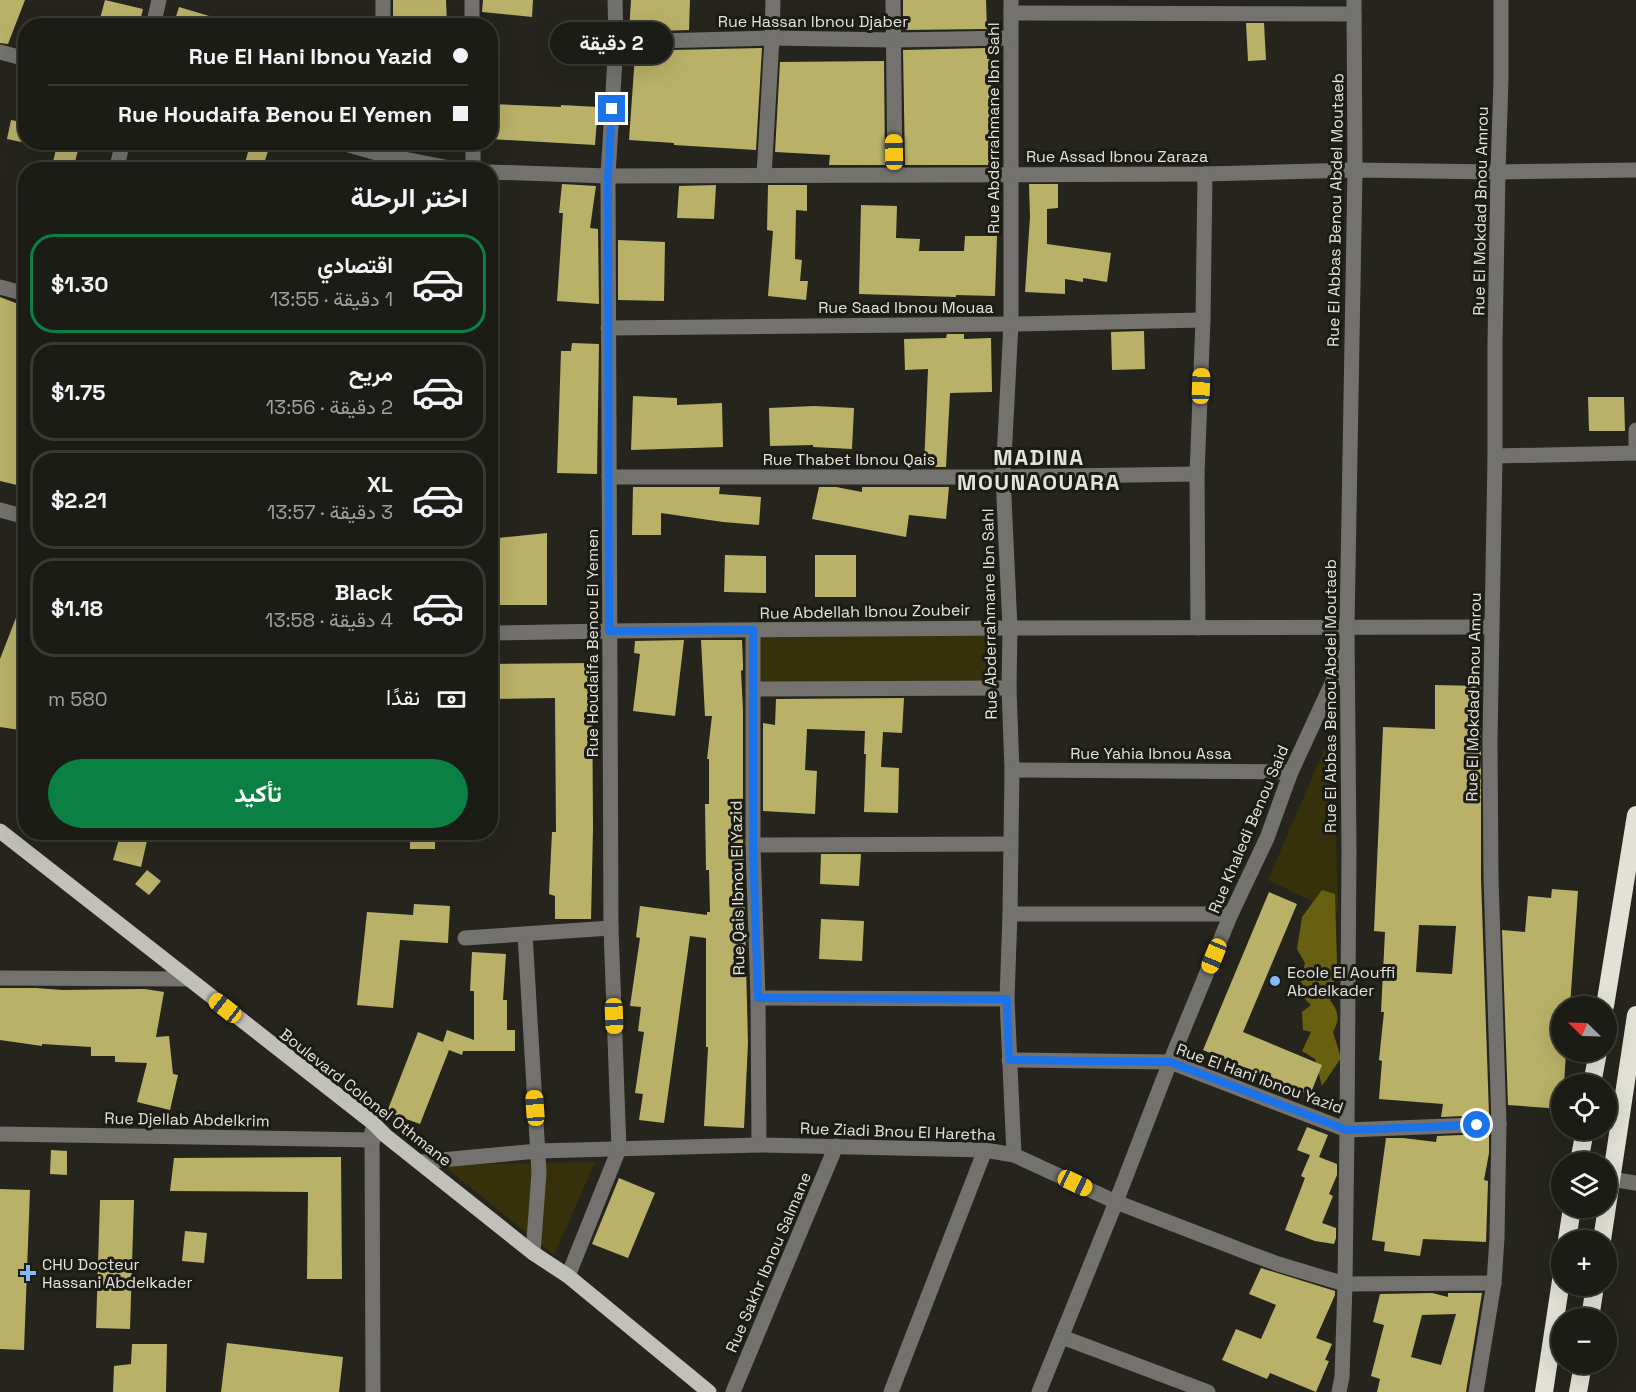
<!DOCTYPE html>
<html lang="ar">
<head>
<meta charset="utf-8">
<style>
	body { margin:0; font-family:"Space Grotesk",Vazirmatn,sans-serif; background:#25251f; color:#f1f3f6; direction:rtl; height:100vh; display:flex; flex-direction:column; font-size:22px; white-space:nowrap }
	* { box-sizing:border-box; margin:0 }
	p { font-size:20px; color:#a0a1a1 }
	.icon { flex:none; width:33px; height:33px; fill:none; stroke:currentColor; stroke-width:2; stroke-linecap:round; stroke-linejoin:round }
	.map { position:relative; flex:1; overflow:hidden; direction:ltr }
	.panel { position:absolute; left:18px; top:162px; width:480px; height:678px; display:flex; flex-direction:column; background:#1c1c16; border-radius:24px; box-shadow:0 6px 24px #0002,0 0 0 2px #3a3a35; direction:rtl }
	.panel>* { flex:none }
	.banner { position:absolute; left:18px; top:18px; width:480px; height:132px; border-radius:24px; box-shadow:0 6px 24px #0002,0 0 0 2px #3a3a35; direction:rtl; display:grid; align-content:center; height:132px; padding:0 30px; background:#1c1c16 }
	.needle { width:39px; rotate:293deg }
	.fabs { position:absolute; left:1551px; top:996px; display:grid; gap:12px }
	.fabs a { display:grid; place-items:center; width:66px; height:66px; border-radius:50%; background:#1c1c16; box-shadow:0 6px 24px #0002,0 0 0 2px #3a3a35; font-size:30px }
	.end { position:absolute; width:27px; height:27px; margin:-14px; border:8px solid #1a73e8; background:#fff; box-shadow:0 0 0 3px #fff }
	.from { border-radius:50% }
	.bubble { position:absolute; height:42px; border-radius:21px; background:#1c1c16; box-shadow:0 6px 24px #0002,0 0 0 2px #3a3a35; font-size:20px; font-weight:700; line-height:42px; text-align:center; direction:rtl }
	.car { position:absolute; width:18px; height:36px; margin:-18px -9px; border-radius:8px; box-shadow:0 0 4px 2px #0007; background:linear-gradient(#f5c518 24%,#345 0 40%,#f5c518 0 76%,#345 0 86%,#f5c518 0) }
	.banner b { display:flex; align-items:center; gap:21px; height:57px; font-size:22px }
	.banner b+b { border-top:2px solid #3a3a35 }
	.banner i { width:15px; height:15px; background:#f1f3f6 }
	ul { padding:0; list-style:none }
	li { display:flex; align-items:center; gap:18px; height:99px; margin:0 12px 9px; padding:0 18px; border:3px solid #3a3a35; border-radius:24px }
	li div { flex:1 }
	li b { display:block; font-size:22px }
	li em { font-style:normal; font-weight:700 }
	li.current { border-color:#0b8043 }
	li>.icon { width:54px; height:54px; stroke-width:1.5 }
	h2 { padding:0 30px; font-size:27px; line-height:72px }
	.pay { display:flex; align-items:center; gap:15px; height:66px; padding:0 30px; font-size:22px }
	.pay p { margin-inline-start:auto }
	.primary-button { display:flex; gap:12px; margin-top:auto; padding:12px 30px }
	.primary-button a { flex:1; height:69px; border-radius:36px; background:#0b8043; color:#fff; font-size:24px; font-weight:700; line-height:69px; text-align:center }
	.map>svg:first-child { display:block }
	.green { fill:#36310b }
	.forest { fill:#685f10 }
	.building { fill:#b9b168; fill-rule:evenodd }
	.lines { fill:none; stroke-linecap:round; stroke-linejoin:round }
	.minor { stroke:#73726e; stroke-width:15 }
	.major { stroke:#c2c1b9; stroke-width:15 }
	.highway { stroke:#e2e1d6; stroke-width:18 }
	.route { stroke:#1a73e8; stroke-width:8 }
	.poi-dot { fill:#84bcfb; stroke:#1c1c14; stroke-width:2 }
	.labels { text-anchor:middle; stroke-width:6; stroke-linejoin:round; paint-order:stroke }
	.street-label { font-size:16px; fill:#e4e4df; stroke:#1c1c14 }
	.poi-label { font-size:16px; fill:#e4e4df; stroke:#1c1c14; text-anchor:start }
	.district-label { font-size:22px; font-weight:bold; letter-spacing:1.5px; fill:#e4e4df; stroke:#1c1c14 }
</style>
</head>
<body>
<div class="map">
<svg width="1636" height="1392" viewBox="0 0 1636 1392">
	<rect width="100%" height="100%" fill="#26251d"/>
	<g class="green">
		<path d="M997,634L998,683L757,684V635Z"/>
		<path d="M1326,745L1334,749L1338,913L1268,880Z"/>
		<path d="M595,1162L554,1255L443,1165Z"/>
	</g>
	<path class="forest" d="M1322,890L1335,894L1337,963L1333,973L1335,988L1330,1000C1339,1012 1340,1019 1333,1032L1341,1058L1322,1086L1315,1059L1302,1051L1311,1032L1303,1030L1302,1012L1311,1005L1298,992L1305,963L1297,949L1302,917Z"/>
	<g class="building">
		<path d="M0,0H25L8,44L0,43Z"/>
		<path d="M105,0L143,9L139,26H98Z"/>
		<path d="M393,0H446L447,26H393Z"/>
		<path d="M483,0H533L532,17L482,12Z"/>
		<path d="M631,0H690L689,30L629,32Z"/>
		<path d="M903,0H986L987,29L903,30Z"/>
		<path d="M179,7L226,21L225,26H173Z"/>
		<path d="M1246,23H1264L1266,60L1248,61Z"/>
		<path d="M762,48L756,150L674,145V143L629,140L635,55H628V51Z"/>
		<path d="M987,48V59H991V165H905L903,50Z"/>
		<path d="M884,61L885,165H829L830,155L775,152L780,62Z"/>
		<path d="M490,104L561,107V105L598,107L595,145L490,139Z"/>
		<path d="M11,120L26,123V143L7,139Z"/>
		<path d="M392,142H409L408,150L392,147Z"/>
		<path d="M57,145L78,150L73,170H51Z"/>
		<path d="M250,145L268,151L262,170H243Z"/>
		<path d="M562,184L596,186L590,228L598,229L599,304L557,301L563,213H559Z"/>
		<path d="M1029,184H1058V208L1047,209V244L1111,253L1107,282L1083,278V282L1065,279V294L1025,292L1030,217Z"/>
		<path d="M716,185L714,219L677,218L679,186Z"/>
		<path d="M768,185H807V211L796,210L795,259L802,260L800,281H808L806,300L768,296L773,231L767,230Z"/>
		<path d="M861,205L897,206L896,238L920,239L919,251H964L965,236H997L995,296L956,295V297L859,294Z"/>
		<path d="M618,240L665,242L664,301L618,300Z"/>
		<path d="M0,297L26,307V455L17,485L0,481Z"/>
		<path d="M1144,331L1145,369L1112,370L1111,332Z"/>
		<path d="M947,334H964V339L991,338L992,392L950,393L946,467H924L928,369L905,370L904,339L946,338Z"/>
		<path d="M572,343L599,344L597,474L557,473L561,351H571Z"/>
		<path d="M633,396L677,398V405L722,403L723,447L631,450Z"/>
		<path d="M1588,397H1624L1625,431H1589Z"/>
		<path d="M814,406L854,408L852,449L813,447V445L770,446L769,408Z"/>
		<path d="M633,487H720L719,494L761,497L759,525L723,522L661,513V535H632Z"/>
		<path d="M819,487H836L862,492V487H949L946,519L909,515L906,537L812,519Z"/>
		<path d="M547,533V605H495V562H499L497,538Z"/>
		<path d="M725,555L766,556V593L724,592Z"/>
		<rect x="815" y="555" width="41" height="42"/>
		<path d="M24,597L26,677L18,707L26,708V731L0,727V659Z"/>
		<path d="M684,640L675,716L633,711L640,654L634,653L635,641Z"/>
		<path d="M701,640H742L743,664V670L741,671L743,710V845L748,1043L744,1128L704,1126L708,1047H706V938L690,936L664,1123L639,1120L643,1094L635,1093L644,1032L638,1031L641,1007L630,1006L640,938L636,937L640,906L707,915V912H710L709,870H706L705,804H709V759H707L712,716H705Z"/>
		<path d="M592,663L593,829L591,919H555V896L549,894L552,832H556L555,698L490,699V664Z"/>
		<path d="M1435,685L1481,686V878L1489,1115L1441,1117L1443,1104L1379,1099L1382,1061L1379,1060L1384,1012H1381L1385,932L1374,931L1383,727L1435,729ZM1419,925L1456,926L1452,974L1416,972Z"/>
		<path d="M904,698L902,733L883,732L881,767L899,768L898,813L864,812L866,754H864L865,731L807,729L805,770L817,771L815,814L763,811V723L775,725L776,699Z"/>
		<path d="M121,832H149L141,867L113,860Z"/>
		<rect x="410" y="832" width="25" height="17"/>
		<path d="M821,854H861L859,886L820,884Z"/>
		<path d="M147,870L161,881L149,895L135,884Z"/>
		<path d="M1552,889L1578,891L1570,1006H1562V1052H1566L1564,1084H1562V1109L1508,1105L1502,930L1525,932L1528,896L1551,898Z"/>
		<path d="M1269,892L1297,904L1243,1032L1322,1065L1310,1095L1203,1050Z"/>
		<path d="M414,904L450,906L448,943L400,940L393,1008L357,1005L367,912L413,915Z"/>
		<path d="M821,919L864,921L862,961L819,959Z"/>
		<path d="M472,952L506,954L503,1000H507V1030H515V1051H463L462,1055L449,1050L420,1124L387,1112L418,1032L443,1042L447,1030L474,1040V991H470Z"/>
		<path d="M0,988H36L62,990L145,989L164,992L156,1037L169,1036L173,1074L178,1075L170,1110L137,1102L147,1063L115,1062V1056H91V1047L42,1044V1046L0,1040Z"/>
		<path d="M1307,1127L1328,1135L1319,1157L1337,1164V1175L1329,1194L1333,1196L1322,1223L1336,1228V1238L1334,1244L1315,1241L1285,1230L1305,1178L1301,1176L1310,1155L1297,1150Z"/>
		<path d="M1489,1134V1153L1484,1180L1488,1181L1486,1242L1423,1239L1420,1256L1384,1251L1385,1242L1372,1240L1386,1138H1403L1436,1142L1437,1136Z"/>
		<path d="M51,1150L67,1151V1175L50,1174Z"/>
		<path d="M341,1157L342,1279H307L308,1192L170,1191L174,1158Z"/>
		<path d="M619,1178L655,1193L628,1258L592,1244Z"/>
		<path d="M0,1189L30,1190L24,1350L0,1349Z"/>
		<path d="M100,1200H134L130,1329L96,1328Z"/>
		<path d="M185,1231L207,1233L204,1263L182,1261Z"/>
		<path d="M1261,1268L1335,1291V1295L1316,1338L1332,1344L1325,1360L1329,1361L1316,1392L1270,1373L1267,1379L1222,1360L1236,1329L1261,1339L1276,1305L1249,1294Z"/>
		<path d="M1432,1293L1448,1297V1293H1482L1466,1392H1377L1380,1379L1371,1376L1384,1325L1373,1322L1380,1294ZM1456,1314L1441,1365L1411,1357L1422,1315Z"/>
		<path d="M227,1343L343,1357L339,1392H221Z"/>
		<path d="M132,1344H167L166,1392H113L114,1366L131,1364Z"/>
	</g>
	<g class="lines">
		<g class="minor">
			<path d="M383,0V26"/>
			<path d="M472,0V26"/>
			<path d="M893,0L895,175"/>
			<path d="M1011,0V324L1003,477L1010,628L1009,688L1012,770L1010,914L1007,999L1014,1155"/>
			<path d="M1011,13L1354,14"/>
			<path d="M153,26L159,0"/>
			<path d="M616,42L772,38L893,40L1010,38"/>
			<path d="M0,52L26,59"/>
			<path d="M338,142L384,155L460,170"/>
			<path d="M473,142V170"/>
			<path d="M116,170L123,142"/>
			<path d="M490,172L608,176L1205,174L1355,170L1498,172L1636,170"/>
			<path d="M764,175L772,38L773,0"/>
			<path d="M0,287L26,294"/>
			<path d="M608,328L1011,324L1203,320"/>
			<path d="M1636,453V430"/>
			<path d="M1495,456L1636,453"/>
			<path d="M609,477H1003L1197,474"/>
			<path d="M0,510L26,517"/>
			<path d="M1198,628L1197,474L1203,320L1205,174"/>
			<path d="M753,630V845L758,998L759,1145"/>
			<path d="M490,633L609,631L1010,628L1491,627"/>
			<path d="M753,689L1009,688"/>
			<path d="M1012,770L1291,772"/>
			<path d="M753,845L1011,844"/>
			<path d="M1010,914H1231"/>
			<path d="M525,934L539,1173L533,1253"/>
			<path d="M465,938L611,928"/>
			<path d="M0,978L188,979"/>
			<path d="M758,998L1007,999"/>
			<path d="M1009,1060L1170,1062L1347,1130L1499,1124"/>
			<path d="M372,1131L373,1392"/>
			<path d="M0,1134L373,1140"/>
			<path d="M420,1162L538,1151L759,1145L985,1150L1014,1155L1116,1202L1251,1254L1278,1264L1345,1284L1494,1283"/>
			<path d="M1611,1179L1636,1183"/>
			<path d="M568,1276L619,1149L611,928L608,176L616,42L615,0"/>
			<path d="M1062,1337L1208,1392"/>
			<path d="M733,1392L836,1146"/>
			<path d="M891,1392L985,1150"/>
			<path d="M1039,1392L1116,1202L1170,1062L1231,914L1267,838L1291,772L1345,655"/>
			<path d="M1339,1392L1342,1377L1345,1284L1347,1130L1349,851L1347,627L1355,170L1354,0"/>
			<path d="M1476,1392L1494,1283L1497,1238L1499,1124L1491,878L1490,741L1495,456V343L1498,172L1501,79V0"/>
		</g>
		<path class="major" d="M0,831L372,1122L386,1136L533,1253L568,1276L709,1392"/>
		<g class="highway">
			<path d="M1605,1006L1636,815"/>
			<path d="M1592,1084L1598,1052"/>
			<path d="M1579,1162L1585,1130"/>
			<path d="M1567,1240L1572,1208"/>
			<path d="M1602,1240L1636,1015"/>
			<path d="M1590,1318L1595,1286"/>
			<path d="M1544,1392L1562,1274"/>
			<path d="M1578,1392L1583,1364"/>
		</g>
	</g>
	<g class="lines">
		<path class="route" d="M612,109L608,176L609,631L753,630V845L758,998L1007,999L1009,1060L1170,1062L1347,1130L1477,1125"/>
	</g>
	<g class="poi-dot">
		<circle cx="1275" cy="981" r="6"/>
		<path d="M25 1264h6v6h6v6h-6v6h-6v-6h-6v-6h6z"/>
	</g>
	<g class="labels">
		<g class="street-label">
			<text x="813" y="27">Rue Hassan Ibnou Djaber</text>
			<text transform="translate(993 128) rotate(-90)" y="6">Rue Abderrahmane Ibn Sahl</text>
			<text x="1117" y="162">Rue Assad Ibnou Zaraza</text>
			<text transform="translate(1335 210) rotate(-89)" y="6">Rue El Abbas Benou Abdel Moutaeb</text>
			<text transform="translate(1480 211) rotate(-89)" y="6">Rue El Mokdad Bnou Amrou</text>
			<text x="906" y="313">Rue Saad Ibnou Mouaa</text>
			<text x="849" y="465">Rue Thabet Ibnou Qais</text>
			<text transform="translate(865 611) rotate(-1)" y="6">Rue Abdellah Ibnou Zoubeir</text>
			<text transform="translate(989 614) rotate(-91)" y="6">Rue Abderrahmane Ibn Sahl</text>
			<text transform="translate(592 643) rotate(-90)" y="6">Rue Houdaifa Benou El Yemen</text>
			<text transform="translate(1330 696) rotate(-90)" y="6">Rue El Abbas Benou Abdel Moutaeb</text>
			<text transform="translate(1473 697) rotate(-89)" y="6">Rue El Mokdad Bnou Amrou</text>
			<text x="1151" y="759">Rue Yahia Ibnou Assa</text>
			<text transform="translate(1248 829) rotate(-67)" y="6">Rue Khaledi Benou Said</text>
			<text transform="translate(737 888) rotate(-91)" y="6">Rue Qais Ibnou El Yazid</text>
			<text transform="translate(1260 1078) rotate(20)" y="6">Rue El Hani Ibnou Yazid</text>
			<text transform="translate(366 1097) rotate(38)" y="6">Boulevard Colonel Othmane</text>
			<text transform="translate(187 1119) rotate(1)" y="6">Rue Djellab Abdelkrim</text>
			<text transform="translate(898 1131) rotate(2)" y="6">Rue Ziadi Bnou El Haretha</text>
			<text transform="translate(768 1262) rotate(-67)" y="6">Rue Sakhr Ibnou Salmane</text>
		</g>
		<g class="poi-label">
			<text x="1287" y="978">Ecole El Aouffi<tspan x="1287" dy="18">Abdelkader</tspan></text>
			<text x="42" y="1270">CHU Docteur<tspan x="42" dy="18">Hassani Abdelkader</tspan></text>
		</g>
		<g class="district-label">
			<text x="1039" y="465">MADINA<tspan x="1039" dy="25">MOUNAOUARA</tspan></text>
		</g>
	</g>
</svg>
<div class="fabs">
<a><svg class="needle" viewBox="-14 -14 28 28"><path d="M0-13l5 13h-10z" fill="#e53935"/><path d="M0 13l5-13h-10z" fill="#a0a1a1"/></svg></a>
<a><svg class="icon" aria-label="locate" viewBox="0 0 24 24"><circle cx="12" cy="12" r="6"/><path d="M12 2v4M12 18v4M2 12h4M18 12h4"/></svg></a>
<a><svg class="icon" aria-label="layers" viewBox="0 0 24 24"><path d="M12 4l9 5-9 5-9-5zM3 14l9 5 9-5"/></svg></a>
<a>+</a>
<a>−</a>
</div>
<i class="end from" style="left:1477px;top:1125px"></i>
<i class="end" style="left:612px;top:109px"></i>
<div class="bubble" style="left:550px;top:22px;width:123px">2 دقيقة</div>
<i class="car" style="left:894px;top:152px;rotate:359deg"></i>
<i class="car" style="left:1201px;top:386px;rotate:2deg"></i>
<i class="car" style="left:1214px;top:956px;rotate:202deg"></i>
<i class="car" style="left:225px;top:1008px;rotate:308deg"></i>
<i class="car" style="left:614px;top:1016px;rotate:178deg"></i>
<i class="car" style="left:535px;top:1108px;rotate:356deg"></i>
<i class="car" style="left:1075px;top:1183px;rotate:115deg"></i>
<div class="banner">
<b><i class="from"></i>Rue El Hani Ibnou Yazid</b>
<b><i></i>Rue Houdaifa Benou El Yemen</b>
</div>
<section class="panel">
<h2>اختر الرحلة</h2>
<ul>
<li class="current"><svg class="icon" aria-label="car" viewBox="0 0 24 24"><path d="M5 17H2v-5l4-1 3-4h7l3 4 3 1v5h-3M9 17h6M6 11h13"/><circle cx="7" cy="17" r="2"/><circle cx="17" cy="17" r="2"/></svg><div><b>اقتصادي</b><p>1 دقيقة · 13:55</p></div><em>$1.30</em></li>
<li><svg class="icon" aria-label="car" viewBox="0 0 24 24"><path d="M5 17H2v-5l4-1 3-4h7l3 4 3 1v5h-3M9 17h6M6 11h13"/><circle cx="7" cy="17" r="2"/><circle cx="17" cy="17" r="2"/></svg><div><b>مريح</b><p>2 دقيقة · 13:56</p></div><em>$1.75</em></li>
<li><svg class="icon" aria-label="car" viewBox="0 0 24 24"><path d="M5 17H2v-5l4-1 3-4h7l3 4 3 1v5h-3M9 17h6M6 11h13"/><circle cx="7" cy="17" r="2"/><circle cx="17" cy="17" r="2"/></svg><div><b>XL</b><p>3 دقيقة · 13:57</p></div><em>$2.21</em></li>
<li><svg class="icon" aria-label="car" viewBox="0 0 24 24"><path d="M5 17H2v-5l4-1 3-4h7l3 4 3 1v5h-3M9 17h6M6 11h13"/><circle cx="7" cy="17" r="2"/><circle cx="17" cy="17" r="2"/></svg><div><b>Black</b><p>4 دقيقة · 13:58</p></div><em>$1.18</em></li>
</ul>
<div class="pay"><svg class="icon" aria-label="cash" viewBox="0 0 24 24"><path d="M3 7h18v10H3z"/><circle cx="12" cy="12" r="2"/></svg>نقدًا<p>580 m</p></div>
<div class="primary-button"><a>تأكيد</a></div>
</section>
</div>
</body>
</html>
